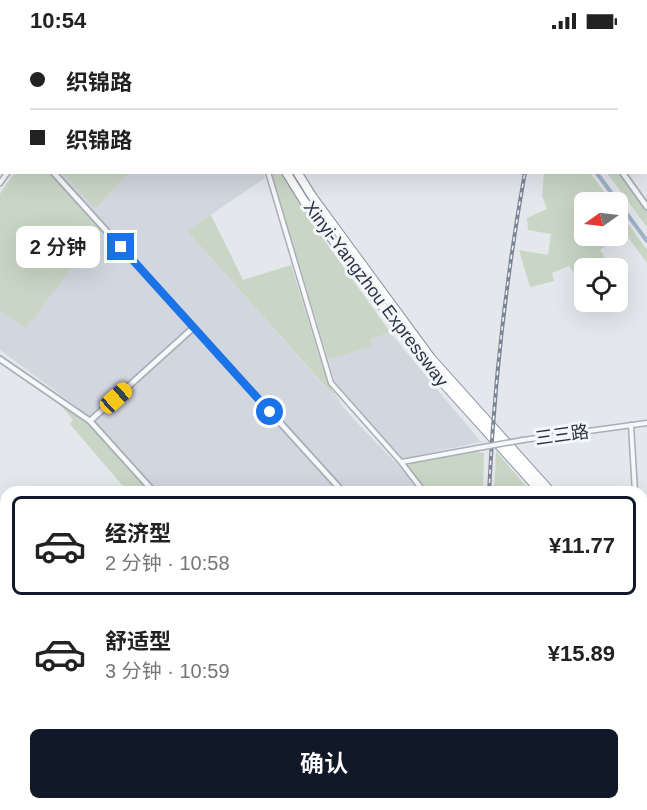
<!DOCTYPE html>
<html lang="zh">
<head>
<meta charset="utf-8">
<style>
	body { margin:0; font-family:Arial,"Noto Sans SC",sans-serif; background:#f2f2f2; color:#222; height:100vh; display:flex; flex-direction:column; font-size:22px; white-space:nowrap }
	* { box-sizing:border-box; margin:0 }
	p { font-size:20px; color:#767676 }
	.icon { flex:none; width:33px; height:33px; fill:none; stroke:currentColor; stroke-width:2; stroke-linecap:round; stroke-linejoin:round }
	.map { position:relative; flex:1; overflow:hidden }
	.drawer { position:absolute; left:0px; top:444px; width:648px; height:324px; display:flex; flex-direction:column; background:#fff; border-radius:18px 18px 0 0; box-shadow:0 6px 24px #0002 }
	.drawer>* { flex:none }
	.hud { position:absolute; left:0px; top:0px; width:648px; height:132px; box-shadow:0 6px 24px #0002; display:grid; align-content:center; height:132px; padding:0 30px; background:#fff }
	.needle { width:39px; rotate:256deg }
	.tools { position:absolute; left:574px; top:150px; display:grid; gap:12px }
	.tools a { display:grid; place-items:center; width:54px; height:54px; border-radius:9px; background:#fff; box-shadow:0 6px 24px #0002; font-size:30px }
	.end { position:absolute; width:27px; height:27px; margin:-14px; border:8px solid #1a73e8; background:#fff; box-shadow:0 0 0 3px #fff }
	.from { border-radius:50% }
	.bubble { position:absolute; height:42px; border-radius:9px; background:#fff; box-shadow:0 6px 24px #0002; font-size:20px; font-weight:600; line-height:42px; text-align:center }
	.car { position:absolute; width:18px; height:36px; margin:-18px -9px; border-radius:8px; box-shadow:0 0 4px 2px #0007; background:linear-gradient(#f5c518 24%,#345 0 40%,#f5c518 0 76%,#345 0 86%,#f5c518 0) }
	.hud b { display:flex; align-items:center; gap:21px; height:57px; font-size:22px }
	.hud b+b { border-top:2px solid #e0e0e0 }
	.hud i { width:15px; height:15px; background:#222 }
	ul { padding:10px 0 0; list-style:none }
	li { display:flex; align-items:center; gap:18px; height:99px; margin:0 12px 9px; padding:0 18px; border:3px solid transparent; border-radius:9px }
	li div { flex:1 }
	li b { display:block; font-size:22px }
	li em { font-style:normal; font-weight:600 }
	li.on { border-color:#111827 }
	li>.icon { width:54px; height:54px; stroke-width:1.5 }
	.primary-button { display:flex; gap:12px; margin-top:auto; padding:12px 30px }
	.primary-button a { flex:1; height:69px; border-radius:9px; background:#111827; color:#fff; font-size:24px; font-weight:600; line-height:69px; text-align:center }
	.status { display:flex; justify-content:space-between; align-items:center; height:42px; padding:0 30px; background:#fff; direction:ltr }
	.status svg { height:16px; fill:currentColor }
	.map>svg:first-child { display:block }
	.built { fill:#d2d6de }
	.green { fill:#c9d6c5 }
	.water { fill:#9fb4cc }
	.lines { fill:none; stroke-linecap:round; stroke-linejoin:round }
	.stream { stroke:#9fb4cc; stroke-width:1.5 }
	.canal { stroke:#9fb4cc; stroke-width:4 }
	.minor-casing { stroke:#a9aeb7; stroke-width:7 }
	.tertiary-casing { stroke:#a9aeb7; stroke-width:8 }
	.secondary-casing { stroke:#a9aeb7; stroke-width:8 }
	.trunk-casing { stroke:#8b94a3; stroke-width:10 }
	.motorway-casing { stroke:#8b94a3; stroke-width:10 }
	.minor { stroke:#f7f8fa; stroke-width:4 }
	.tertiary { stroke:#f7f8fa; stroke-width:4.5 }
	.secondary { stroke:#fff; stroke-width:5 }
	.trunk { stroke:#fff; stroke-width:7 }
	.motorway { stroke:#fff; stroke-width:8 }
	.rail-casing { stroke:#7d8696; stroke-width:4 }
	.rail { stroke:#f4f6f9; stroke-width:1.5; stroke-dasharray:4.5; stroke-linecap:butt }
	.minor-bridge-casing { stroke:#a9aeb7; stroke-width:7; stroke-linecap:butt }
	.minor-bridge { stroke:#f7f8fa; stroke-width:4 }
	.route { stroke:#1a73e8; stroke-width:8 }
	.labels { text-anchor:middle; stroke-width:6; stroke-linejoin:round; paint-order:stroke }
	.street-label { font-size:18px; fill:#2b3445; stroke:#f4f6f9 }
</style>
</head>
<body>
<div class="status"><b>10:54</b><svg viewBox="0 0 49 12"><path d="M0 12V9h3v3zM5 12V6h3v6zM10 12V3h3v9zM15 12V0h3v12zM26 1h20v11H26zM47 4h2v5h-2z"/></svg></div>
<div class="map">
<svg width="647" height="768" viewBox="0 0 647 768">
	<rect width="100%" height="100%" fill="#e4e7ec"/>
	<g class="built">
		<path d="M134,130L263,131L265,136L187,189L359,383L401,426L420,450H158L88,373L0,308V152L15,131H63L95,167L128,132Z"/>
		<path d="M390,290L416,322L481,400L401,417L336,344L328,317L372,305L370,298Z"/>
	</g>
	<g class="green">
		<path d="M15,130L49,131L100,188L26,286L0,269V152Z"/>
		<path d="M63,131H129L95,167Z"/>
		<path d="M271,131H281L314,184L390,290L370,298L372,305L328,317Z"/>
		<path d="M544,131H590L612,160H585V194H618V168L647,208V221L625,191L600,208L607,219L595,226H585V231L576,235L569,224L552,231L554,239L530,245L519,208L548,213L551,192L528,188L527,176L547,167L542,154Z"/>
		<path d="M607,131H619L647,170V185Z"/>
		<path d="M211,173L243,238L291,223L328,342L342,363L187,189Z"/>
		<path d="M59,361L89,383L149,450H128L70,382L73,378Z"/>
		<path d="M496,409L531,450H494Z"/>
		<path d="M474,410L484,411L483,450H426L408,424L411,421Z"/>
		<path d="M6,529V720L0,714V534Z"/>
	</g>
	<path class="water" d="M63,762H262L257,768H69Z"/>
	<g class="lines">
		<path class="stream" d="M127,2L128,0"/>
		<g class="canal">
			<path d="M500,0L501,2"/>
			<path d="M596,130L647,199"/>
		</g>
		<g class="minor-casing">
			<g id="minor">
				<path d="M161,0L162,2"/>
				<path d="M525,0L526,2"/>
				<path d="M111,2L112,0"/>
				<path d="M268,130L331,341L401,420L424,450"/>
				<path d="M0,141L8,130"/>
				<path d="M631,383L635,450"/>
				<path d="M523,398L647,381"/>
				<path d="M402,420L478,406"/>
				<path d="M642,503L647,536"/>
				<path d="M0,526L6,522"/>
				<path d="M642,585L645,582"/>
				<path d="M427,762L432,768"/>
				<path d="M519,768L523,762"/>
			</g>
		</g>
		<g class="tertiary-casing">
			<g id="tertiary">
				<path d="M646,56L647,55"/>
				<path d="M0,72L2,73"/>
				<path d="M53,130L343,450"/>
				<path d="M622,130L647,165"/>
				<path d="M0,317L90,379L154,450"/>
				<path d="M90,379L193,286"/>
				<path d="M270,768L274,762"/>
			</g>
		</g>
		<g class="secondary-casing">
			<g id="secondary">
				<path d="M0,729L6,736"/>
				<path d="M0,759L9,768"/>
				<path d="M31,762L37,768"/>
			</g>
		</g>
		<g class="trunk-casing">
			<g id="trunk">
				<path d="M0,739L6,745"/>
				<path d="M0,748L6,755"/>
				<path d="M13,762L19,768"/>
				<path d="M22,762L28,768"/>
			</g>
		</g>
		<g class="motorway-casing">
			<g id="motorway">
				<path d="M206,0L207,2"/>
				<path d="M214,0L215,2"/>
				<path d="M286,130L304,159L423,319L541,450"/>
				<path d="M297,130L312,154L431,316L551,450"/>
				<path d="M642,552L647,558"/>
				<path d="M642,562L647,567"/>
			</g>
		</g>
		<use href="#minor" class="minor"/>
		<use href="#tertiary" class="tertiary"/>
		<use href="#secondary" class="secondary"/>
		<use href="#trunk" class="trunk"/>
		<use href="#motorway" class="motorway"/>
		<g class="rail-casing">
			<g id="rail">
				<path d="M550,2V0"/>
				<path d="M489,450C494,343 506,236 525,130"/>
				<path d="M494,762L495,768"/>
			</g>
		</g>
		<use href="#rail" class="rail"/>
		<g class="minor-bridge-casing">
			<path id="minor-bridge" d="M478,406L523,398"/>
		</g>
		<use href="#minor-bridge" class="minor-bridge"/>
	</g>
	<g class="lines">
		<path class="route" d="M121,205L270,370"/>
	</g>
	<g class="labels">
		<g class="street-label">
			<text transform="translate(376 252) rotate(53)" y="6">Xinyi-Yangzhou Expressway</text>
			<text transform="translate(562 393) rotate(-8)" y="6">三三路</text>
		</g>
	</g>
</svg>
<div class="tools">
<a><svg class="needle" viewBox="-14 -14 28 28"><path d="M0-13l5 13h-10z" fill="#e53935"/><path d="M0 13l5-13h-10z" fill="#767676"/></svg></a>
<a><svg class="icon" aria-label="locate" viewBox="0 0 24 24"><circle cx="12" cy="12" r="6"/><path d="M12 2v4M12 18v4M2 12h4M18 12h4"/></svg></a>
</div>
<i class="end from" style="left:270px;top:370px"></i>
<i class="end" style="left:121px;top:205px"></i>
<div class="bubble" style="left:16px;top:184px;width:84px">2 分钟</div>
<i class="car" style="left:116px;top:356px;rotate:48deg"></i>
<div class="hud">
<b><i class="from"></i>织锦路</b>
<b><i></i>织锦路</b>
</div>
<section class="drawer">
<ul>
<li class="on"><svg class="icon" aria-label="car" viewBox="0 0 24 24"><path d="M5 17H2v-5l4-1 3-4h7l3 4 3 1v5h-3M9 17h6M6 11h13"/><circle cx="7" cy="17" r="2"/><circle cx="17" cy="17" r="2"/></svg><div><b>经济型</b><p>2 分钟 · 10:58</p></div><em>¥11.77</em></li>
<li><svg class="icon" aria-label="car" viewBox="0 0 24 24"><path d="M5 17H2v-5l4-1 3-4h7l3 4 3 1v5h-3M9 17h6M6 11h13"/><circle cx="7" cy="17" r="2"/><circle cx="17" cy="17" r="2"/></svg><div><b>舒适型</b><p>3 分钟 · 10:59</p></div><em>¥15.89</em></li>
</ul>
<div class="primary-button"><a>确认</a></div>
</section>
</div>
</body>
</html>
